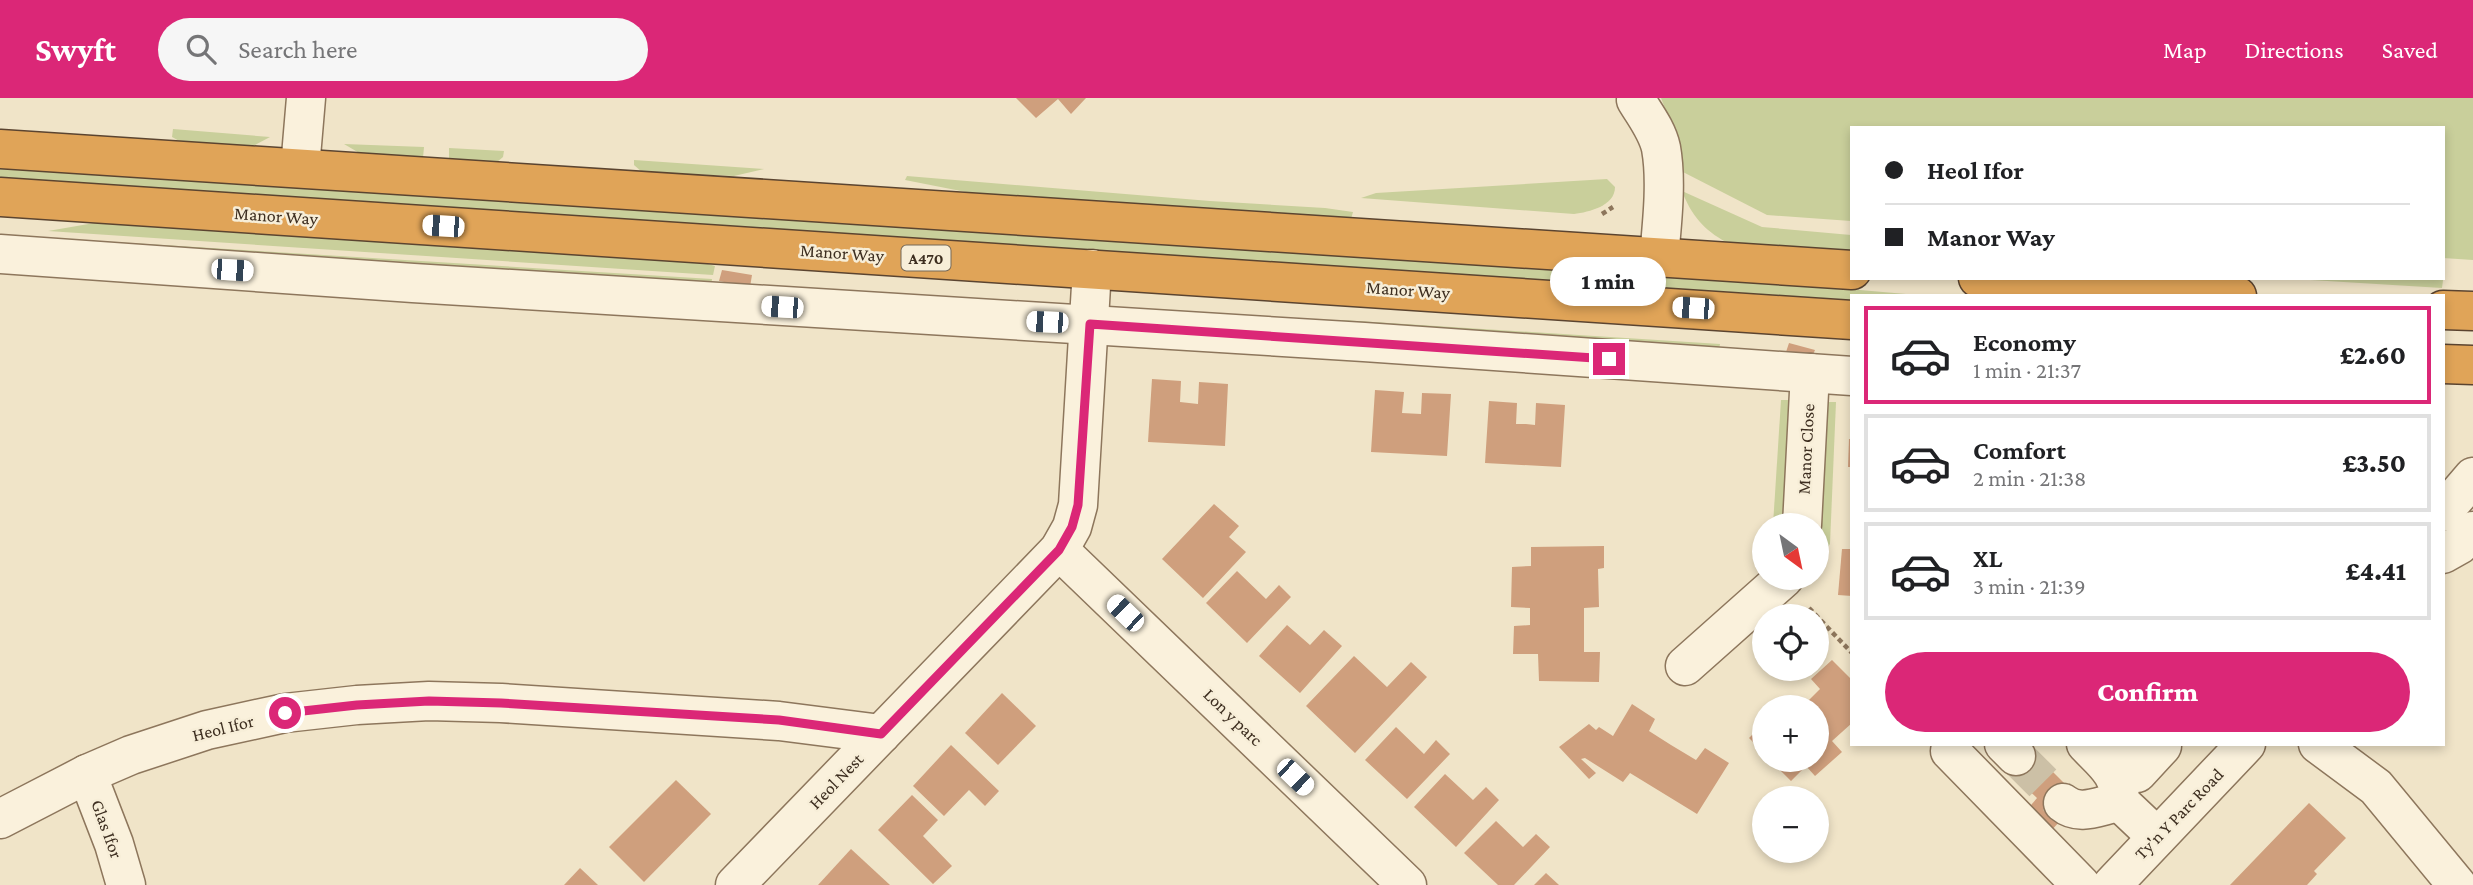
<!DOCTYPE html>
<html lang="en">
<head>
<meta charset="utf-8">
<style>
	body { margin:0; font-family:"Crimson Pro",serif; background:#f6f6f6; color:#202124; height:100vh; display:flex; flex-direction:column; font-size:26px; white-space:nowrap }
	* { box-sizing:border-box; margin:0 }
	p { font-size:23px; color:#757577 }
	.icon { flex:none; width:38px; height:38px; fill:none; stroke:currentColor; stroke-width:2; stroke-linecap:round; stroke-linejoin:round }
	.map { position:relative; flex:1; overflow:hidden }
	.drawer { position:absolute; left:1850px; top:196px; width:595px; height:452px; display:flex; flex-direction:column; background:#fff; border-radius:0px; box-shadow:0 4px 10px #0003 }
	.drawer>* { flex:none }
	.banner { position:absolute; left:1850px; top:28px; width:595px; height:154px; border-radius:0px; box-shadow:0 4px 10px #0003; display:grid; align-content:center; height:154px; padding:0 35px; background:#fff }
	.needle { width:46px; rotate:147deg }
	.controls { position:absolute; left:1752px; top:415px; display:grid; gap:14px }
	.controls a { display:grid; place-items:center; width:77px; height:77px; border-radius:50%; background:#fff; box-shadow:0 4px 10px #0003; font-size:35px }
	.end { position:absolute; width:32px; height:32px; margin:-16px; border:9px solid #db2777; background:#fff; box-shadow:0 0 0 4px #fff }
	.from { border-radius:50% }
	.bubble { position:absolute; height:49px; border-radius:24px; background:#fff; box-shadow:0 4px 10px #0003; font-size:23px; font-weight:800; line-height:49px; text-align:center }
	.car { position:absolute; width:21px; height:42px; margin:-21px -10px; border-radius:9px; box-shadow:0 0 5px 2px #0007; background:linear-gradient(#fff 24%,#345 0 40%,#fff 0 76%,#345 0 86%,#fff 0) }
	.banner b { display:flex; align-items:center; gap:24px; height:66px; font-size:26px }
	.banner b+b { border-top:2px solid #e0e0e0 }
	.banner i { width:18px; height:18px; background:#202124 }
	ul { padding:12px 0 0; list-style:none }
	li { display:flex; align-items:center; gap:21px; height:98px; margin:0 14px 10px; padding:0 21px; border:4px solid #e0e0e0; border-radius:0px }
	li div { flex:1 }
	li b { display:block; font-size:26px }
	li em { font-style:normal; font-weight:800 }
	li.selected { border-color:#db2777 }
	li>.icon { width:63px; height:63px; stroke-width:1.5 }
	.primary-button { display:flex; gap:14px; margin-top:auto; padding:14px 35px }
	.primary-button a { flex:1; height:80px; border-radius:42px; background:#db2777; color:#fff; font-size:28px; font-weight:800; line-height:80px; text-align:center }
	header { display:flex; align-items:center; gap:42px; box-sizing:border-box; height:98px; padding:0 35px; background:#db2777; color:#fff }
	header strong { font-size:33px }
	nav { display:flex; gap:38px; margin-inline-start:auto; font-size:24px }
	.search { width:490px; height:63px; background:#f6f6f6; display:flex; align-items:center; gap:18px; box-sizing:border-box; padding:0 24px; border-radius:38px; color:#757577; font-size:26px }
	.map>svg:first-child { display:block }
	.green { fill:#c9cf9b }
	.building { fill:#cf9f7d }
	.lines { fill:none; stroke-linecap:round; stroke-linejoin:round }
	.minor-tunnel { stroke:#ccc0a6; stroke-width:38; stroke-dasharray:38 19; stroke-linecap:butt }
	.minor-casing { stroke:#8d765c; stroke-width:41 }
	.highway-casing { stroke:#5b4430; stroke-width:41 }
	.path { stroke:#8d765c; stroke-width:4.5; stroke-dasharray:5 3.5; stroke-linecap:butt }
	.minor { stroke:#faf1dc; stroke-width:38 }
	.highway { stroke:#e0a458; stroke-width:38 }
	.route { stroke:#db2777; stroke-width:9 }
	.labels { text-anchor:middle; stroke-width:5; stroke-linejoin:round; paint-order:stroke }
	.shield { fill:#f7eed8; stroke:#756857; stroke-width:2 }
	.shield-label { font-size:16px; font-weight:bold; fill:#3d2e20 }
	.street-label { font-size:18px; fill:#3d2e20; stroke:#f7eed8 }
</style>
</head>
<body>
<header>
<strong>Swyft</strong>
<div class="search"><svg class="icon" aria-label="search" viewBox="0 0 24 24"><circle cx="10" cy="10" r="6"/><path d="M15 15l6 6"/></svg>Search here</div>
<nav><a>Map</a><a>Directions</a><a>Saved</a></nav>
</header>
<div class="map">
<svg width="2473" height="787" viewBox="0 0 2473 787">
	<rect width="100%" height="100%" fill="#f0e4c8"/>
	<g class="green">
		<path d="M1661,0H2473V162L2443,160V30H1852L1851,123L1767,117L1681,73L1677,41Z"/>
		<path d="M173,31L270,39L253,48L181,44L172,39Z"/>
		<path d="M344,46L424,49L423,60L361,56Z"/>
		<path d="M449,50L504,53L503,59L497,64L449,61Z"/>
		<path d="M634,62L764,71L734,78L642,74L634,67Z"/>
		<path d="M0,70L1802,187L1929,198H1852L1851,202L232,96L0,80Z"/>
		<path d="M907,78L1210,103L1325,110L1353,114L1351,121L971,95L905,82Z"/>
		<path d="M1607,81L1615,89C1615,108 1589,114 1574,116L1361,100L1376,95Z"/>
		<path d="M1682,93L1762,129L1851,137V153L1726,144C1704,132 1691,117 1682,93Z"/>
		<path d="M100,124L701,164L715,168L713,177L48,133Z"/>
		<path d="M49,140L712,181L711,190L25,147Z"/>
		<path d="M2444,175L2442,190L2276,180H2443Z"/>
		<path d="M1342,222L1720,246L1719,251L1341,234Z"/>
		<path d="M1781,302H1794L1786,427H1773Z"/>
		<path d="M1823,304H1836L1830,446L1817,463Z"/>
	</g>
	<g class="building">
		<path d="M1016,0H1086L1071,16L1058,1L1036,20Z"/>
		<path d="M722,172L752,177L750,189L719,183Z"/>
		<path d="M1789,245L1815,252L1811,261L1786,254Z"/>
		<path d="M1152,281L1181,283L1180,304L1198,306L1199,284L1228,286L1225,348L1148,344Z"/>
		<path d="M1375,292L1404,294L1402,315L1421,316L1422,295L1451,296L1447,358L1371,354Z"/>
		<path d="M1489,303L1517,305L1516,326H1526L1535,327L1536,305L1565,307L1561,369L1485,365Z"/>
		<path d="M1849,341H1852V369H1848Z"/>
		<path d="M1214,406L1239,428L1229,439L1246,454L1203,500L1162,461Z"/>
		<path d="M1604,448V470L1598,471L1599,509L1584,510V554H1600L1599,584L1539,583L1538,556H1513L1514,528L1530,527V510L1511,509L1512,469L1531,468V449Z"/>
		<path d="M1842,451H1852V498L1838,497Z"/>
		<path d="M1237,473L1266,501L1279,487L1291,499L1247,545L1206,505Z"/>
		<path d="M1287,527L1310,547L1324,532L1342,548L1300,595L1259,558Z"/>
		<path d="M1354,558L1387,589L1411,564L1427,579L1355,655L1306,608Z"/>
		<path d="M1832,562L1852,582V625L1832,643L1842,654L1815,678L1806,668L1791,683L1770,662H1816V609H1802L1820,591L1811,581Z"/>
		<path d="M1002,595L1036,628L998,667L965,635Z"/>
		<path d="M1632,606L1655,621L1649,633L1671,647L1696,662L1705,650L1729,665L1697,716L1630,675L1623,684L1585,660L1581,661L1596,675L1589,681L1559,649L1589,626L1596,632L1599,629L1613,638Z"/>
		<path d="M1764,625V655L1749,640Z"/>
		<path d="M1396,629L1424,656L1436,642L1450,656L1407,701L1365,662Z"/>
		<path d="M951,647L999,693L985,708L969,692L944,718L913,688Z"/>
		<path d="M2027,648L2073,694L2060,723L2049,735L2027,712L2037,700L2004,669Z"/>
		<path d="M1445,676L1473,702L1486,689L1499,702L1456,749L1414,709Z"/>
		<path d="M676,682L711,716L644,784L609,749Z"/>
		<path d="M912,697L938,722L923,738L952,768L933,786L878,732Z"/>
		<path d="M2309,705L2346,740L2314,773L2317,776L2307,787H2230Z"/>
		<path d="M1496,723L1523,749L1536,736L1550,749L1514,787H1498L1464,755Z"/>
		<path d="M851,751L890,787H818Z"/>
		<path d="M580,770L598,787H564Z"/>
		<path d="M1546,775L1559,787H1534Z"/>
	</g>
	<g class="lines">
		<path class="minor-tunnel" d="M2016,658L2063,705"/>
		<g class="minor-casing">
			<g id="minor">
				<path d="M1636,2C1645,17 1657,32 1661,50C1667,83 1662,126 1659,159"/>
				<path d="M300,70L306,0"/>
				<path d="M0,156L413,185L1364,244L1852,278"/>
				<path d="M2443,414L2473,379"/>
				<path d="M1802,427L1810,275"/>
				<path d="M1059,452L1407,787"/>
				<path d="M2443,456L2459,447L2473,433"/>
				<path d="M1685,568L1784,480"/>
				<path d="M2004,646L2016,658"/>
				<path d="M2086,646C2104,665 2120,675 2120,704L2157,739"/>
				<path d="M2106,646L2137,675L2162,648"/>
				<path d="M2318,646L2376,689L2457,787"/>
				<path d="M1950,653L2081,787"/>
				<path d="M87,676L114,746L126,787"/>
				<path d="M2063,705C2080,719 2100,707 2120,704"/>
				<path d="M0,721L87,676L131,657L207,632L285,615L357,607L429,603L501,605L779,623L881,636"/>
				<path d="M735,787L1059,452L1072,429L1078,407L1092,171"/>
				<path d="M2112,787L2246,646"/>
			</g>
		</g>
		<g class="highway-casing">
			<g id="highway">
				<path d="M0,51L1852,172"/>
				<path d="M0,99L1852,222"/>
				<path d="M1978,180L2237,198"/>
				<path d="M2443,212L2473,213"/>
				<path d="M2443,266L2473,267"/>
			</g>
		</g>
		<g class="path">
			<path d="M1602,116L1613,109"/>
			<path d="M1809,510L1852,555"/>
		</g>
		<use href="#minor" class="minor"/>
		<use href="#highway" class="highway"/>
	</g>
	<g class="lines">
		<path class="route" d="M285,615L357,607L429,603L501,605L779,622L881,636L1059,452L1072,429L1078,407L1090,226L1609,261"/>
	</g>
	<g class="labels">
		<rect class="shield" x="901.5" y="147.5" width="49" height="25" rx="5"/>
		<g class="shield-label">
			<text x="926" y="166">A470</text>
		</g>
		<g class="street-label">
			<text transform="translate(276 118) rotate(4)" y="6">Manor Way</text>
			<text transform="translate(842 155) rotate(4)" y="6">Manor Way</text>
			<text transform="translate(1408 192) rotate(4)" y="6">Manor Way</text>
			<text transform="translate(1806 351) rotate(-87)" y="6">Manor Close</text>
			<text transform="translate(1233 619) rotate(44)" y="6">Lon y parc</text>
			<text transform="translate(223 630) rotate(-14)" y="6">Heol Ifor</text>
			<text transform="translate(836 683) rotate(-46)" y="6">Heol Nest</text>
			<text transform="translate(2179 716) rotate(-46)" y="6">Ty'n Y Parc Road</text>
			<text transform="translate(107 731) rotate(70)" y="6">Glas Ifor</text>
		</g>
	</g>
</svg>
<div class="controls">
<a><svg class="needle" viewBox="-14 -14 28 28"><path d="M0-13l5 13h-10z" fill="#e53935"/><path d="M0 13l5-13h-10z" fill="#757577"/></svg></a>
<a><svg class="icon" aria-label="locate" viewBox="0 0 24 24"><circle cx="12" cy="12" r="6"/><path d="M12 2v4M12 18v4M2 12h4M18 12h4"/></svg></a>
<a>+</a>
<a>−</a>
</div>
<i class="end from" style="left:285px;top:615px"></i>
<i class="end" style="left:1609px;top:261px"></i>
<div class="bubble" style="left:1550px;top:159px;width:116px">1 min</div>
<i class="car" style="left:443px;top:128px;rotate:274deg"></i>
<i class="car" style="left:232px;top:172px;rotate:94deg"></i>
<i class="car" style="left:782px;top:209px;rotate:274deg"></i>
<i class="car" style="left:1693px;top:210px;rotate:274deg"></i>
<i class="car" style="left:1047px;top:224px;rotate:272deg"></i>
<i class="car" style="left:1125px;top:515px;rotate:314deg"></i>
<i class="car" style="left:1295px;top:679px;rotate:134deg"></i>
<div class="banner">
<b><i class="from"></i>Heol Ifor</b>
<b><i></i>Manor Way</b>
</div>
<section class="drawer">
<ul>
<li class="selected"><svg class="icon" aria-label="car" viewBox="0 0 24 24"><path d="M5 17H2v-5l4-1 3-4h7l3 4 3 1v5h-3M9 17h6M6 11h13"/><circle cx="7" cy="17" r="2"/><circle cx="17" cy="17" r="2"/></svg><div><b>Economy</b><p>1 min · 21:37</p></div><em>£2.60</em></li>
<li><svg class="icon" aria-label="car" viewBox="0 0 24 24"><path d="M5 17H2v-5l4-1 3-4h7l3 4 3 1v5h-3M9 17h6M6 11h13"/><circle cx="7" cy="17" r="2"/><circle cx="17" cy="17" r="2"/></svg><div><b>Comfort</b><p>2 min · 21:38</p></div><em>£3.50</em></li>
<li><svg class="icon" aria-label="car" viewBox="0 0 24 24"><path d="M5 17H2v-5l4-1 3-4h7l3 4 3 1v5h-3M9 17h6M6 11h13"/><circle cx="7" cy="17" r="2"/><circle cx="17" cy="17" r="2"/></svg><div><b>XL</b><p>3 min · 21:39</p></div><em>£4.41</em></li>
</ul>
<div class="primary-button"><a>Confirm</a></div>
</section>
</div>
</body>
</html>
